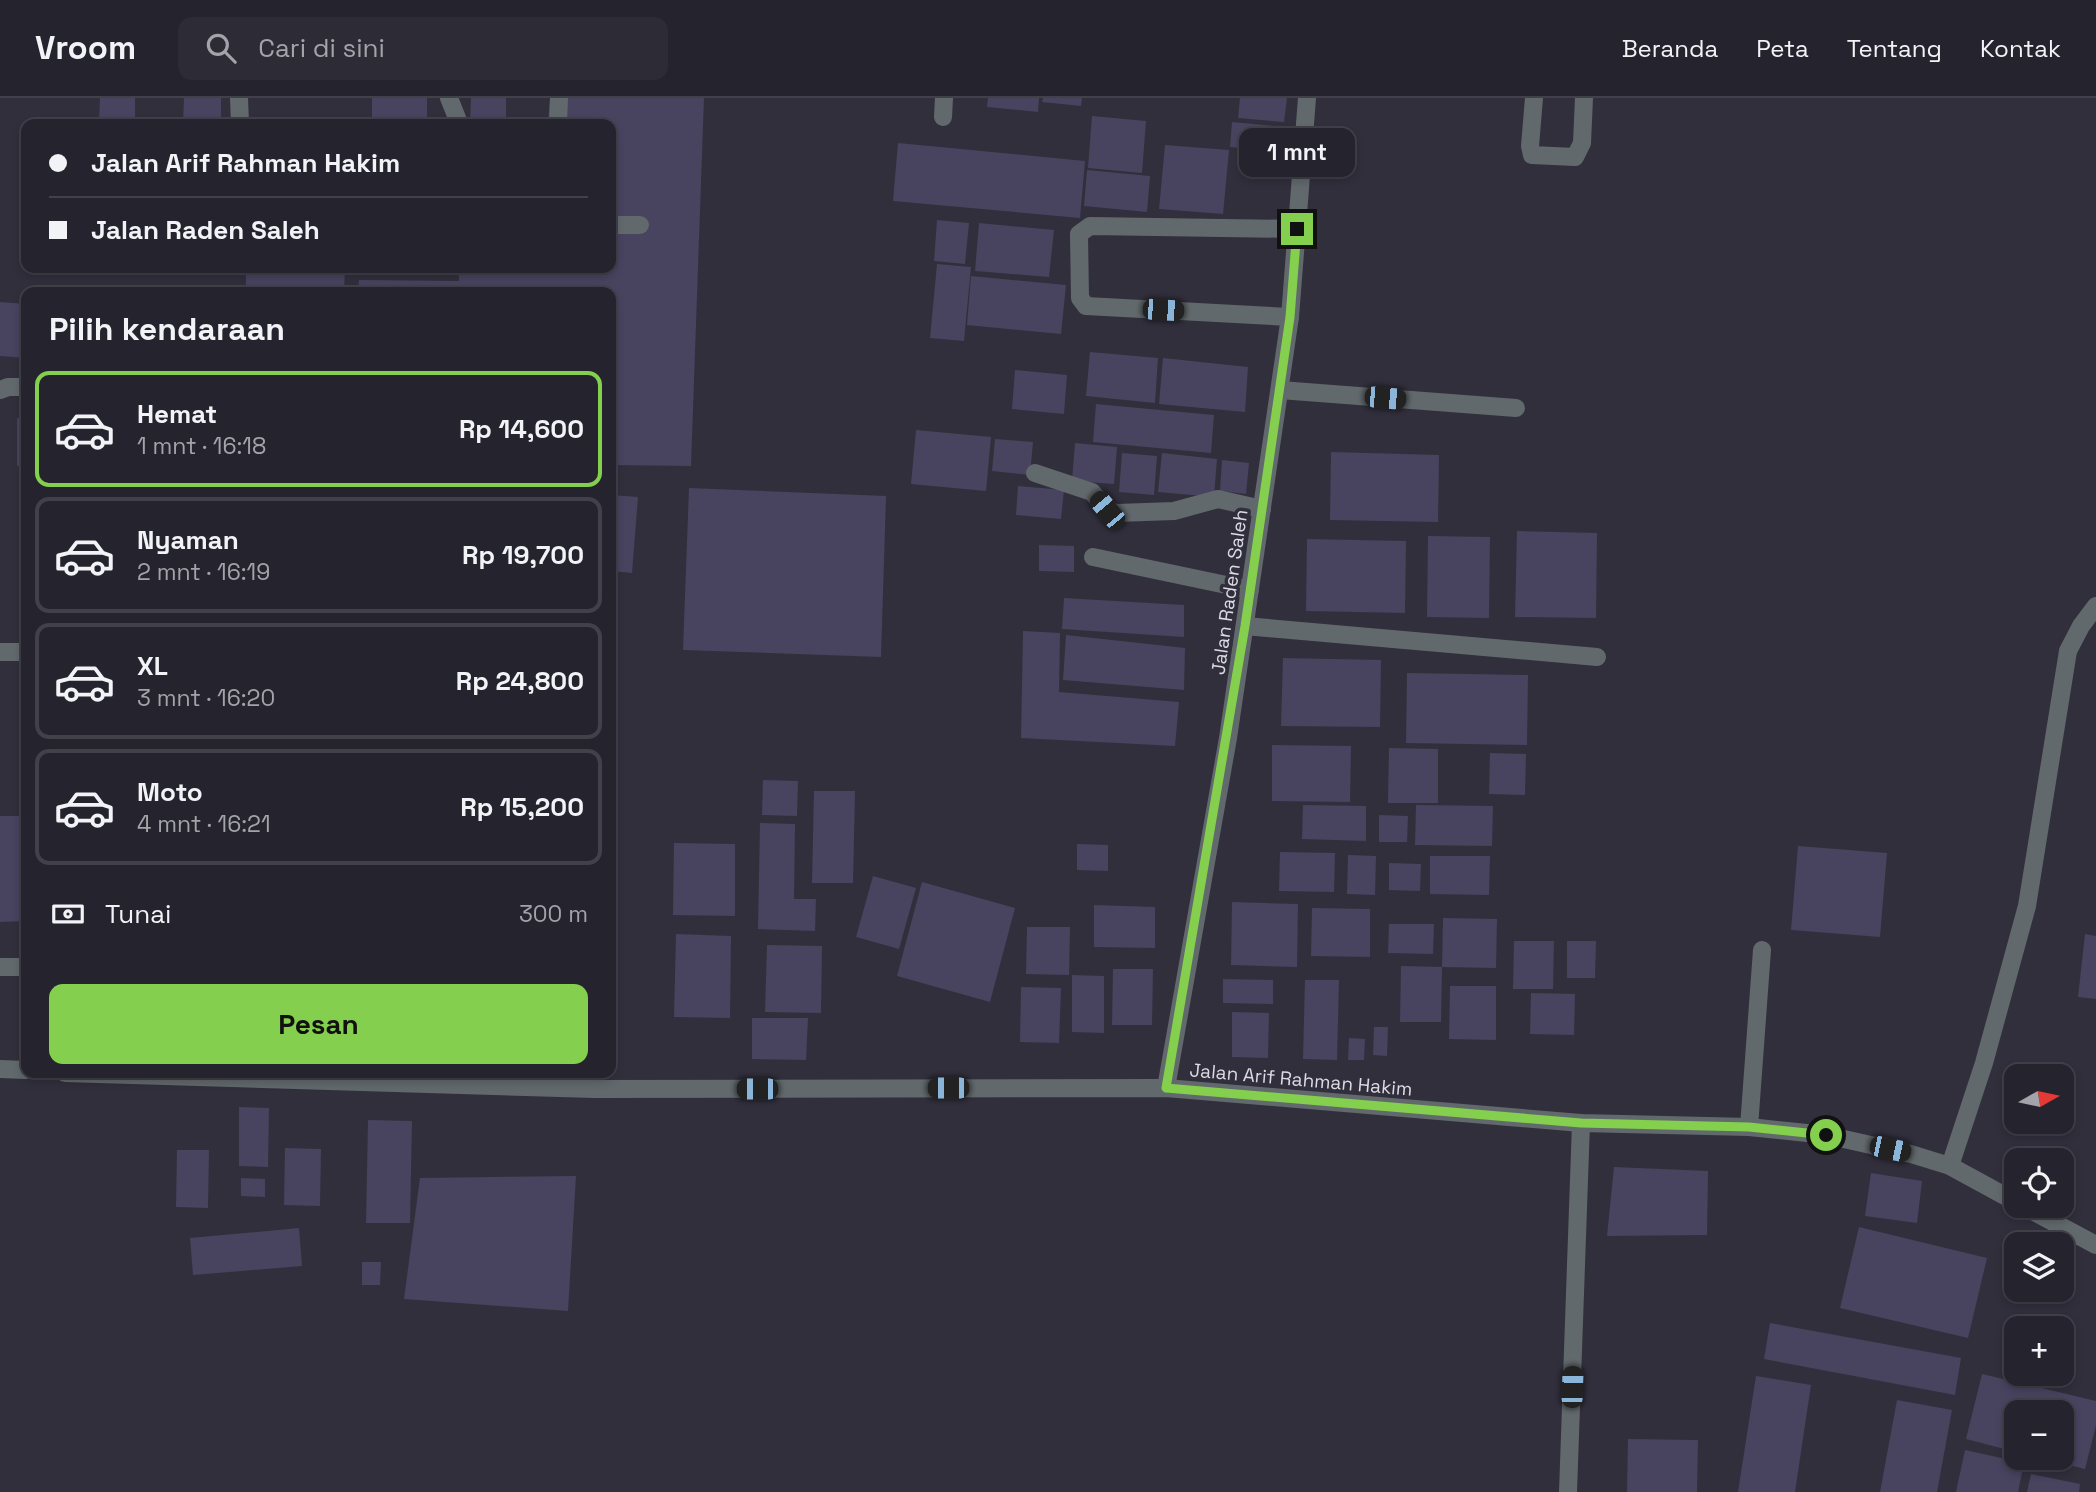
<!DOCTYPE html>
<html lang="id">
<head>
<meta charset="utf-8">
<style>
	body { margin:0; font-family:"Space Grotesk",sans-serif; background:#2d2b35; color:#f1f3f6; height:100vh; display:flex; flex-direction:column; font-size:26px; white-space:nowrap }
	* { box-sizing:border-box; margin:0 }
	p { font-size:23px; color:#a3a4aa }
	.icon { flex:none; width:38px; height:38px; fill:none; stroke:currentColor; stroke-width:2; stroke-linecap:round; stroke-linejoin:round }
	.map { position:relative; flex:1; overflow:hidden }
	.details { position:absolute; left:21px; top:189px; width:595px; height:791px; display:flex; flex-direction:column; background:#25232d; border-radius:14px; box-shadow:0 4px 10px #0003,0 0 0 2px #424049 }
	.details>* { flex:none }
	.hud { position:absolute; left:21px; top:21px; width:595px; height:154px; border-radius:14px; box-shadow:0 4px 10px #0003,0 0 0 2px #424049; display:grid; align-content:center; height:154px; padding:0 28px; background:#25232d }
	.needle { width:46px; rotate:81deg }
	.tools { position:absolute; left:2004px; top:966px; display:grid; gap:14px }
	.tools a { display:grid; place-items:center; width:70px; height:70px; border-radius:14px; background:#25232d; box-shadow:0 4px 10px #0003,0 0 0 2px #424049; font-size:35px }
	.end { position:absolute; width:32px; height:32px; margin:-16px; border:9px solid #84cf4d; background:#111; box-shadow:0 0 0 4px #111 }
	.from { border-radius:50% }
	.bubble { position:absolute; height:49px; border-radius:14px; background:#25232d; box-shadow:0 4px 10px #0003,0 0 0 2px #424049; font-size:23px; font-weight:700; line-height:49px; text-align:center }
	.car { position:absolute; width:21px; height:42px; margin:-21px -10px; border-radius:9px; box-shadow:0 0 5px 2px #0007; background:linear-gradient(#222 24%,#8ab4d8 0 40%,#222 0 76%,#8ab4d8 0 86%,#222 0) }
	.hud b { display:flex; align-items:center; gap:24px; height:66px; font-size:26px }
	.hud b+b { border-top:2px solid #424049 }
	.hud i { width:18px; height:18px; background:#f1f3f6 }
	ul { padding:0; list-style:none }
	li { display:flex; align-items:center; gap:21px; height:116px; margin:0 14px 10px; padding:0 14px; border:4px solid #424049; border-radius:14px }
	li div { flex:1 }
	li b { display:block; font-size:26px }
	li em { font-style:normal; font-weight:700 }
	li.on { border-color:#84cf4d }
	li>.icon { width:63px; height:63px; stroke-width:1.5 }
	h2 { padding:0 28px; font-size:32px; line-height:84px }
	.pay { display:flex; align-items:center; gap:18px; height:77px; padding:0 28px; font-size:26px }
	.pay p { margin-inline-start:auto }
	.primary-button { display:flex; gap:14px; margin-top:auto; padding:14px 28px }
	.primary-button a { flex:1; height:80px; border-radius:14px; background:#84cf4d; color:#111; font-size:28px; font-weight:700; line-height:80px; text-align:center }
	header { display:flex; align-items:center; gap:42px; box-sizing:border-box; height:98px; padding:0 35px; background:#25232d; border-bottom:2px solid #424049 }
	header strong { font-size:33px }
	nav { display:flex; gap:38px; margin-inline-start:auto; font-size:24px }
	.search { width:490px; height:63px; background:#2d2b35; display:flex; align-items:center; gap:18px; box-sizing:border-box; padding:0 24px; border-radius:14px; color:#a3a4aa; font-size:26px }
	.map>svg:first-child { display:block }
	.building { fill:#48435f }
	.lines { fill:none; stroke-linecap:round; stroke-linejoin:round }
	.minor { stroke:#62696c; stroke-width:18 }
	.route { stroke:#84cf4d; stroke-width:9 }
	.labels { text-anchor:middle; stroke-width:7; stroke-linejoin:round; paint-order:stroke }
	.street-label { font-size:19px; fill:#dcdbe3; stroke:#312f3c }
</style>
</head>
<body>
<header>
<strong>Vroom</strong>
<div class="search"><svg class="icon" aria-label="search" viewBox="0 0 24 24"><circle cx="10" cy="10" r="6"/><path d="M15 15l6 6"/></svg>Cari di sini</div>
<nav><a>Beranda</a><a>Peta</a><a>Tentang</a><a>Kontak</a></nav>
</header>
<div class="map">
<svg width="2096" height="1394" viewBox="0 0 2096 1394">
	<rect width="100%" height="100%" fill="#312f3c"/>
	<g class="building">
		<path d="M100,0H135V26H99Z"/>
		<path d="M184,0H221V26H183Z"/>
		<rect x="372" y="0" width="55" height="26"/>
		<path d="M471,0H506V26H470Z"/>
		<path d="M550,0H704L691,368L611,367V194H358L359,182L459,183V170H611V26H548Z"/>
		<path d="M988,0H1039L1038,14L987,9Z"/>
		<path d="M1043,0H1082L1081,8L1042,4Z"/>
		<path d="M1240,0H1287L1284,24L1238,20Z"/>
		<path d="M1092,18L1146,23L1142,75L1088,70Z"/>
		<path d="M1232,24L1284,29L1281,54L1230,49Z"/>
		<path d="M898,45L1085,63L1080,120L893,103Z"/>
		<path d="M1165,47L1229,52L1223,116L1159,111Z"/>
		<path d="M1087,72L1150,78L1147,114L1084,108Z"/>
		<path d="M937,122L969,125L965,166L934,163Z"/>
		<path d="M979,125L1054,132L1049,179L975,173Z"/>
		<path d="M937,166L971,169L964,243L930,240Z"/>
		<path d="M246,170H345L344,194H246Z"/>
		<path d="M971,178L1066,187L1061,236L967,227Z"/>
		<path d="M0,204L26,206V260L0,258Z"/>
		<path d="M1090,254L1158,260L1155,305L1086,298Z"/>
		<path d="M1163,260L1248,269L1245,314L1159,306Z"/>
		<path d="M1015,272L1067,277L1064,316L1012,311Z"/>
		<path d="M1096,306L1214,317L1211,355L1093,344Z"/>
		<path d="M17,320L26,321V368H17Z"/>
		<path d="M916,332L991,339L986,393L911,386Z"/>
		<path d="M995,341L1033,344L1030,377L992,373Z"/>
		<path d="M1075,345L1117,349L1114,386L1072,383Z"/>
		<path d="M1331,354L1439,357L1438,424L1330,422Z"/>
		<path d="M1122,355L1157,358L1154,397L1119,394Z"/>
		<path d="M1162,355L1217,361L1214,399L1158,394Z"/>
		<path d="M1222,362L1249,365L1246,396L1220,393Z"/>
		<path d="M1018,388L1064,392L1061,421L1016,417Z"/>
		<path d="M689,390L886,398L881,559L683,552Z"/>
		<path d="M611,397L638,399L632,475L611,473Z"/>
		<path d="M1517,433L1597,435L1596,520L1515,519Z"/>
		<path d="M1428,438L1490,439L1489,520L1427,519Z"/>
		<path d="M1307,441L1406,443L1405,515L1306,513Z"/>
		<path d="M1039,447L1074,448V474L1039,473Z"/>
		<path d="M1064,500L1184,507V539L1062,531Z"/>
		<path d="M1023,533L1060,535L1059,594L1179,604L1175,648L1021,640Z"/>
		<path d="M1066,537L1185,550L1184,592L1063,582Z"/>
		<path d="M1283,560L1381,562L1380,629L1281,628Z"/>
		<path d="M1407,575L1528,577L1527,647L1406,645Z"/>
		<path d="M1272,647L1351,648L1350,704L1272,703Z"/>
		<path d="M1389,650L1438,651V705H1388Z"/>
		<path d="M1490,655L1526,656L1525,697L1489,696Z"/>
		<path d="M763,682L798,683L797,718L762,717Z"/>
		<path d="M814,693H855L853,785H812Z"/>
		<path d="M1303,707L1366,708V743L1302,741Z"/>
		<path d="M1416,707L1493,708L1492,748L1415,747Z"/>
		<path d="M1379,717L1408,718L1407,744H1379Z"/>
		<path d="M0,718H26V823L0,824Z"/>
		<path d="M760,725L795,726L794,801H816L815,833L758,831Z"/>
		<path d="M674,745L735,746V818L673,817Z"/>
		<path d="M1077,746L1108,747V773L1077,772Z"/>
		<path d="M1798,748L1887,755L1880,839L1791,832Z"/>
		<path d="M1280,754L1335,755L1334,794L1279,793Z"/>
		<path d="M1348,757L1376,758L1375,797L1347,796Z"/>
		<path d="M1430,758H1490L1489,797L1430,796Z"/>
		<path d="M1389,765L1421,766L1420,793L1389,792Z"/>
		<path d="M873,778L916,790L899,851L856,839Z"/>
		<path d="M922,784L1015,810L990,904L897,878Z"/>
		<path d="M1232,804L1298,806L1297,869L1231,867Z"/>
		<path d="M1094,807L1155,809V850L1094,849Z"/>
		<path d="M1312,810L1370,811V859L1311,858Z"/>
		<path d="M1443,820L1497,821L1496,870L1442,869Z"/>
		<path d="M1389,826H1434L1433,856L1388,855Z"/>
		<path d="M1027,829H1070L1069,877L1026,876Z"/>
		<path d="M676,836L731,838L730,920L674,919Z"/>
		<path d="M2085,836L2096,838V901L2078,899Z"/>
		<path d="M1514,843H1554L1553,891H1513Z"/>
		<path d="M1567,843H1596L1595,880H1567Z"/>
		<path d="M767,847L822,848L821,915L765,914Z"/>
		<path d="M1401,868L1442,869L1441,924H1400Z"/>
		<path d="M1113,871H1153L1152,927H1112Z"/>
		<path d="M1072,877L1104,878V935L1072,934Z"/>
		<path d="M1223,881L1273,882V906L1223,905Z"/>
		<path d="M1305,882H1339L1337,962L1303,961Z"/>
		<path d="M1450,888H1496V942L1449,941Z"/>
		<path d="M1021,889L1061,890L1059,945L1020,944Z"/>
		<path d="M1531,895L1575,896L1574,937L1530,936Z"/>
		<path d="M1232,914L1269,915L1268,960L1232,959Z"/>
		<path d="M752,920H808L806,962L752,961Z"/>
		<path d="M1374,929H1388L1387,958L1373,957Z"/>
		<path d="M1349,940L1365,941L1364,962H1348Z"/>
		<path d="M239,1009L269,1010L268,1069L239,1068Z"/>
		<path d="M368,1022L412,1023L410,1125H366Z"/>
		<path d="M285,1050L321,1051L320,1108L284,1107Z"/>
		<path d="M177,1052H209L208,1110L176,1109Z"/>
		<path d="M1614,1069L1708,1073L1707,1137L1607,1138Z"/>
		<path d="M1871,1075L1922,1083L1917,1125L1865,1118Z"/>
		<path d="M576,1078L568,1213L404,1201L420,1080Z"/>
		<path d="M241,1080L265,1081V1099L241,1098Z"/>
		<path d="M1859,1129L1987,1160L1968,1240L1840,1210Z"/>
		<path d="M299,1130L302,1168L193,1177L190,1140Z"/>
		<path d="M362,1164H381L380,1187H362Z"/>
		<path d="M1770,1225L1961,1260L1955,1297L1764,1261Z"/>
		<path d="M1982,1276L2096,1303V1327L2085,1371L2045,1361L2062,1360V1314H2016V1354L1966,1341Z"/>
		<path d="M1756,1278L1811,1287L1795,1394H1738Z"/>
		<path d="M1897,1302L1952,1312L1937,1394H1880Z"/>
		<path d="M1628,1341L1698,1342L1697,1394H1627Z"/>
		<path d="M1965,1352L2024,1365L2018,1394H1956Z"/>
		<path d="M2031,1376L2080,1386L2079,1394H2027Z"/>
	</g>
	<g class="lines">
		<g class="minor">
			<path d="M239,0L240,26"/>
			<path d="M449,0L459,25"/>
			<path d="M1534,0L1530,48L1532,57L1575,59L1582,45L1584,0"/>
			<path d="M943,19L944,0"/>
			<path d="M558,26L559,0"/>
			<path d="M611,127H640"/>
			<path d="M1290,219L1086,208L1080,200L1079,136L1090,128L1297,131"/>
			<path d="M0,292L8,289H26"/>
			<path d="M1280,292L1516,310"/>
			<path d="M1035,375L1092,394L1107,412L1117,415L1174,413L1218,401L1262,411"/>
			<path d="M1093,459L1250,492"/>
			<path d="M1245,528L1597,559"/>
			<path d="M0,554H26"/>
			<path d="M0,869H26"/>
			<path d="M0,971L26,972"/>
			<path d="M65,975L594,991L1166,990L1581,1025L1749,1029L1826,1037L1911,1056L1950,1068L2016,1104"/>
			<path d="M1166,990L1228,640L1290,219L1307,0"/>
			<path d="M1749,1029L1762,852"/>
			<path d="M1950,1068L1984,965L2027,808L2068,553L2081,528L2096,508"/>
			<path d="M2023,1108L2096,1147"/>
			<path d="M1568,1394L1581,1025"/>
		</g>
	</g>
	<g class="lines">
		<path class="route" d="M1297,131L1290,219L1245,528L1166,990L1581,1025L1749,1029L1826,1037"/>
	</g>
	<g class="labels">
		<g class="street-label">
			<text transform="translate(1229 494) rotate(-82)" y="7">Jalan Raden Saleh</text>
			<text transform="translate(1301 981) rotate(5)" y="7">Jalan Arif Rahman Hakim</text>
		</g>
	</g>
</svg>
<div class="tools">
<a><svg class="needle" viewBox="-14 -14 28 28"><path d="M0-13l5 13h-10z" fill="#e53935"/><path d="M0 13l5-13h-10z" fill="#a3a4aa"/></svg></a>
<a><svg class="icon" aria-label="locate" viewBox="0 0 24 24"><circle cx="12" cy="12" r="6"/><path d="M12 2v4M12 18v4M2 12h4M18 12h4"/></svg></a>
<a><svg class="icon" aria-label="layers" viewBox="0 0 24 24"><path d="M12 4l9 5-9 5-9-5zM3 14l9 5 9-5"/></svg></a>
<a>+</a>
<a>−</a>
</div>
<i class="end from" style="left:1826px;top:1037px"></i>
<i class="end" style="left:1297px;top:131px"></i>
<div class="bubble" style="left:1239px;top:30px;width:116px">1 mnt</div>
<i class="car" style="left:1163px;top:212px;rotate:93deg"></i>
<i class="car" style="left:1385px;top:300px;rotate:95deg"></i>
<i class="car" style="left:1107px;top:412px;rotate:320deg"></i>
<i class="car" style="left:948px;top:990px;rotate:270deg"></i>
<i class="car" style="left:757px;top:991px;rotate:270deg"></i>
<i class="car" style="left:1890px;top:1051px;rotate:102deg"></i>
<i class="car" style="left:1572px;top:1289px;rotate:2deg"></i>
<div class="hud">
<b><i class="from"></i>Jalan Arif Rahman Hakim</b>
<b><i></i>Jalan Raden Saleh</b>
</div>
<section class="details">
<h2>Pilih kendaraan</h2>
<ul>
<li class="on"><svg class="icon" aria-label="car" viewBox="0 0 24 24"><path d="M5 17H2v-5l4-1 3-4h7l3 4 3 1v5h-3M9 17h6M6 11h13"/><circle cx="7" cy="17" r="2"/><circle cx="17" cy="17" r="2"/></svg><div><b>Hemat</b><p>1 mnt · 16:18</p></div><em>Rp 14,600</em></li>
<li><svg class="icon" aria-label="car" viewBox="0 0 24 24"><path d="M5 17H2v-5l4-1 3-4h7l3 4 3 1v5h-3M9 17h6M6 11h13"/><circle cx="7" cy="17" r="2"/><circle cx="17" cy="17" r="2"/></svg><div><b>Nyaman</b><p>2 mnt · 16:19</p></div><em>Rp 19,700</em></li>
<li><svg class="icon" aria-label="car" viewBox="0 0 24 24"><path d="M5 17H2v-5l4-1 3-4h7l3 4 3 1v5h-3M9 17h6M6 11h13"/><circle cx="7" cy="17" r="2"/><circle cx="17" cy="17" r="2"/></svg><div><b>XL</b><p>3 mnt · 16:20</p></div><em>Rp 24,800</em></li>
<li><svg class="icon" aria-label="car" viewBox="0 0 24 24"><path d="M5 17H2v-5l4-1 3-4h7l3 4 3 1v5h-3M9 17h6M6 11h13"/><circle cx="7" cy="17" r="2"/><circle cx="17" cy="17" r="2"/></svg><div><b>Moto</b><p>4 mnt · 16:21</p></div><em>Rp 15,200</em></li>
</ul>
<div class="pay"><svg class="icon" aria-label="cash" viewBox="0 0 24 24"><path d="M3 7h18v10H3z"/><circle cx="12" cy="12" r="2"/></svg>Tunai<p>300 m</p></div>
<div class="primary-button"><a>Pesan</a></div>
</section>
</div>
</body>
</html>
